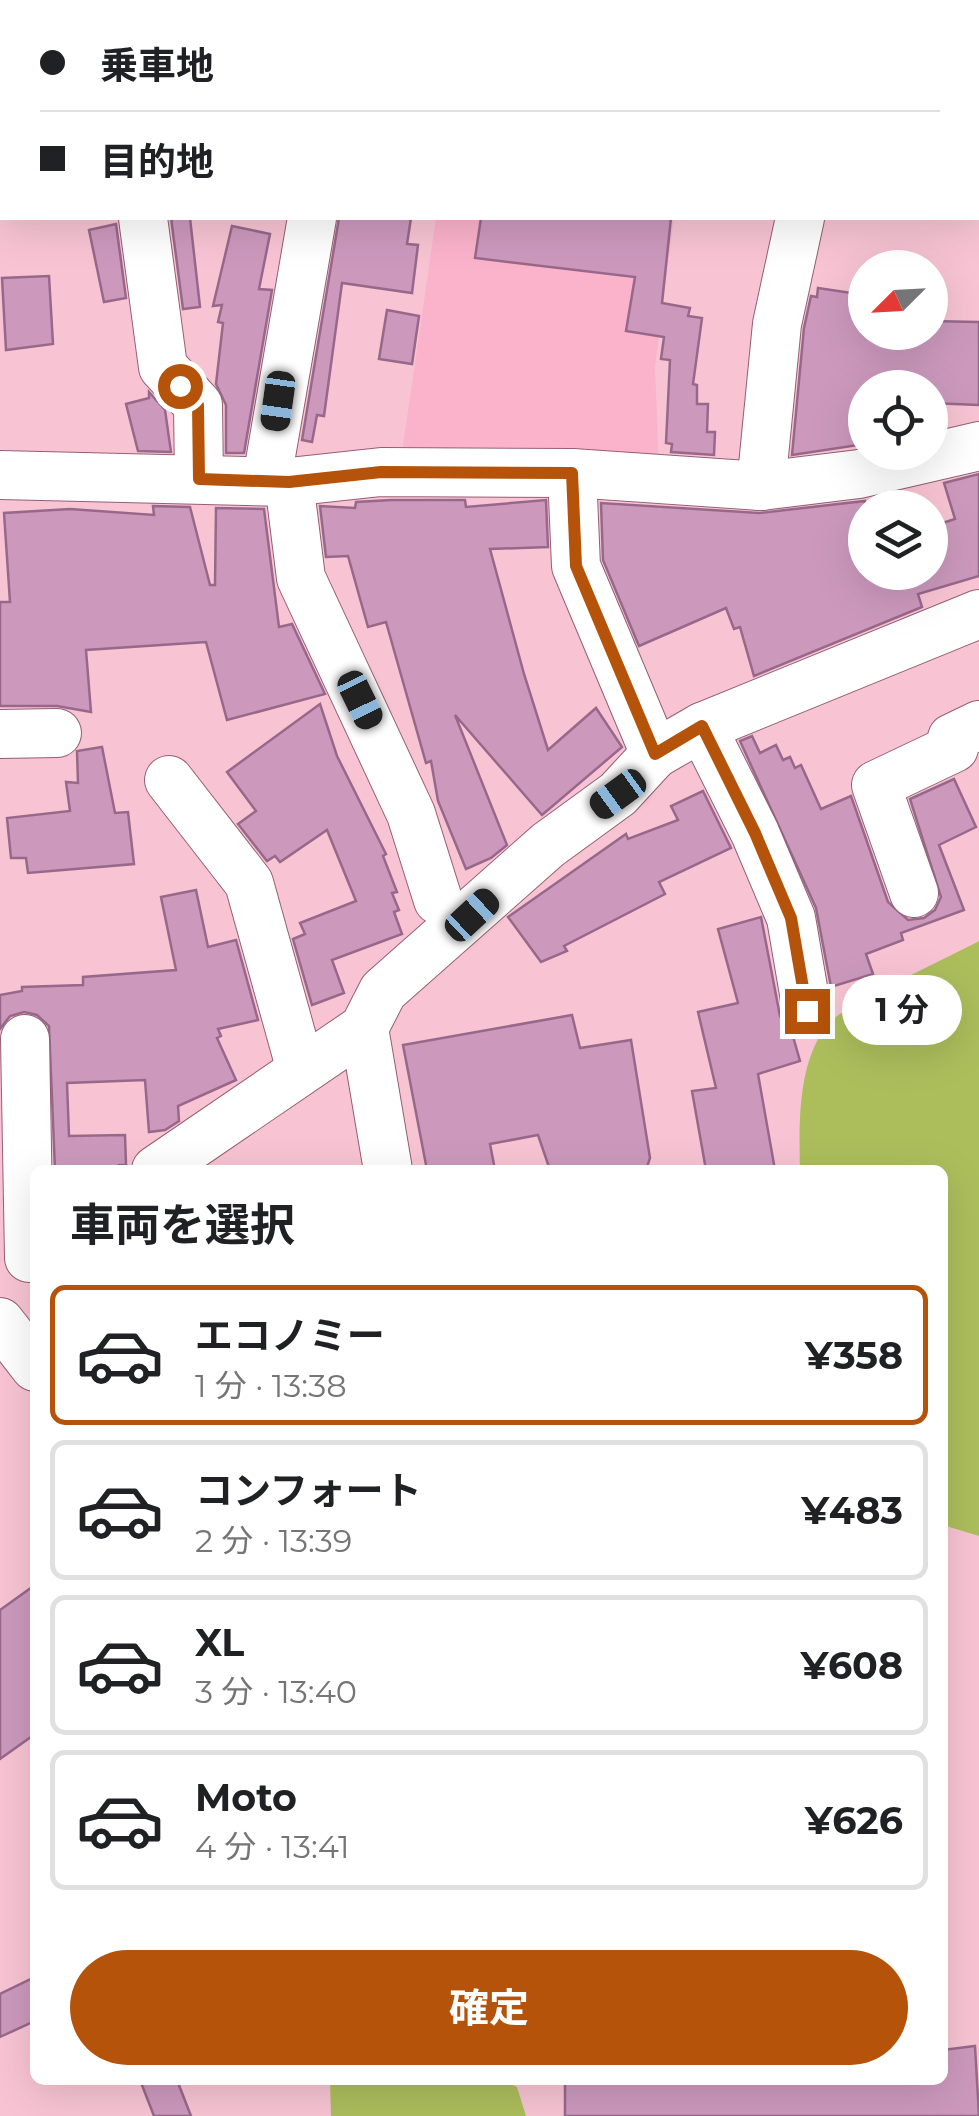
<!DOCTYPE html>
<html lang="ja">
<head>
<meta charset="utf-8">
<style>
	body { margin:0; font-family:Montserrat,"Noto Sans JP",sans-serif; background:#f6f6f6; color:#202124; height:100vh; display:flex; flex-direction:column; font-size:38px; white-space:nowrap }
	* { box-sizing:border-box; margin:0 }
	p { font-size:32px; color:#757577 }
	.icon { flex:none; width:55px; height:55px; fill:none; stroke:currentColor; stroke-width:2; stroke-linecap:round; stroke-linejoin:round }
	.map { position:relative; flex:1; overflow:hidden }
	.panel { position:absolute; left:30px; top:1165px; width:918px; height:920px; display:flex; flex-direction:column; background:#fff; border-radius:15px; box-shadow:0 10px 40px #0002 }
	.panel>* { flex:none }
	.hud { position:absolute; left:0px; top:0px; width:980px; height:220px; box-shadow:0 10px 40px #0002; display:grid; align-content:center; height:220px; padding:0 40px; background:#fff }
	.needle { width:65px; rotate:246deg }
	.fabs { position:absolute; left:848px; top:250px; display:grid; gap:20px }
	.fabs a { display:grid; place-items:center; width:100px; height:100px; border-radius:50%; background:#fff; box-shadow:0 10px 40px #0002; font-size:50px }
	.end { position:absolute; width:45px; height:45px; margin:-22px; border:12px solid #b45309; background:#fff; box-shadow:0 0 0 5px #fff }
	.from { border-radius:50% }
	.bubble { position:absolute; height:70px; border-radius:35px; background:#fff; box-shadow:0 10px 40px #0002; font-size:32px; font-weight:700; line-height:70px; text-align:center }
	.car { position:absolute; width:30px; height:60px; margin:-30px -15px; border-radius:12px; box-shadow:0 0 8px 2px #0007; background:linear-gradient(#222 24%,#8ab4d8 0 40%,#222 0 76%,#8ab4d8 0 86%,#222 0) }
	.hud b { display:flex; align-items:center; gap:35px; height:95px; font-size:38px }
	.hud b+b { border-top:2px solid #e0e0e0 }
	.hud i { width:25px; height:25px; background:#202124 }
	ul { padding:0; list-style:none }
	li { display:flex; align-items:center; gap:30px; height:140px; margin:0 20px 15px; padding:0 20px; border:5px solid #e0e0e0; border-radius:15px }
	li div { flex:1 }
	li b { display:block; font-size:38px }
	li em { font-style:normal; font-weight:700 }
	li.active { border-color:#b45309 }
	li>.icon { width:90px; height:90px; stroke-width:1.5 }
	h2 { padding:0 40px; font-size:45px; line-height:120px }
	.button { display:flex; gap:20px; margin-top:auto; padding:20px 40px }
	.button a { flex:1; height:115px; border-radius:60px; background:#b45309; color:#fff; font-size:40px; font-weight:700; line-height:115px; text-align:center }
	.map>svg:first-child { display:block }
	.built { fill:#fbb3cb }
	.green { fill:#acbe5c }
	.building { fill:#cc99bd; stroke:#98688a; stroke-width:2.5 }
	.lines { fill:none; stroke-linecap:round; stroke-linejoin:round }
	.minor-casing { stroke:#975e72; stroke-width:50 }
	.minor { stroke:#fff; stroke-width:48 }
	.route { stroke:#b45309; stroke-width:12 }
</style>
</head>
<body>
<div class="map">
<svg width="979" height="2116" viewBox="0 0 979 2116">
	<rect width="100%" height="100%" fill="#f8c4d4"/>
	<path class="built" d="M436,218H674L655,366L659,469L401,459Z"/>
	<g class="green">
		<path d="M979,941V1536L943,1525L942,1170H800C799,1124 797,1059 830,1022C846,1005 951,956 979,941Z"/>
		<path d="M330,2080H502L517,2087L526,2116H331Z"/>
	</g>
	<g class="building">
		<path d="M171,218H190L200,307L183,309Z"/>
		<path d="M339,218H411L407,244L418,245L412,293L342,283L324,416L317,415L312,442L302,440Z"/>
		<path d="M481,218H671L662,303L690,308L688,316L702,318L693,384L697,385V404H708L707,432H715L714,455L671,452L672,444L666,443L670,360L661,359L664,337L626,331L635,277L475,258Z"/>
		<path d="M116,224L126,298L104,302L89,230Z"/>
		<path d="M232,226L270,234L259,289L272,290L244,453H226V405L216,384L223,323L218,322L222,305L213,306Z"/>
		<path d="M49,276L53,344L6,350L2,278Z"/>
		<path d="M818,288L865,295V332H930V321L979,322V405L930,403V388H865V444L792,455L804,328L811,296L817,297Z"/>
		<path d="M387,310L419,316L412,364L379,359Z"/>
		<path d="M149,392L165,410L171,452L138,451L126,404L149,398Z"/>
		<path d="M979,474V576L918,594L922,607L754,676L740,627L734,629L726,608L639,646L603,560L601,503L759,513L865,501V572H930V527L955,519L944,483Z"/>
		<path d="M392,500H465L466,507L546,500L548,547L490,549L524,674L548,750L596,708L622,747L542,815L455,715L507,845L491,858L466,869L438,801L431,761L426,763L386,622L368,627L348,556L326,557L320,506L355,508L356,502Z"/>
		<path d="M153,506L190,507L210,585H215L216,508L264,509L279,627L292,624L325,694L227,720L206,642L86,650L91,712L57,706H0V602H10L4,513L70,509L154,515Z"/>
		<path d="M320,704L337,756L386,854L383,856L397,892L392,893L399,910L394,912L402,934L332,960L344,993L312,1005L293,939L305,934L300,923L356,901L327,830L280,862L275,856L267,861L238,824L256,811L227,772Z"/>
		<path d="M752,736L760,753L776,745L783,760L790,757L795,768L801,765L821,809L851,796L888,902L908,920L924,918L935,910L941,897L910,799L954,779L976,827L939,845L964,910L901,933L903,940L866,954L873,974L831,987L816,908L740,741Z"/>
		<path d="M102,747L115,813L128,812L134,864L28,873L26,858H11L7,818L70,811L66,782L78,783L77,751Z"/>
		<path d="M703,791L731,848L659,882L665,894L564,946L567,951L541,962L508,917L626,834L628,839L678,820L671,806Z"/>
		<path d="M196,890L208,947L236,940L258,1020L218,1029L221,1036L217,1038L236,1080L178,1106L179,1121L165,1130L149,1132L145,1080L67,1083L69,1136L125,1135L126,1165H119V1170H55L49,1026L37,1015L24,1012L10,1016L0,1029V995L22,991V987L83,985V977L176,970L161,897Z"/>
		<path d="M761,917L780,1016L792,1033L800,1061L758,1074L775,1170H706L692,1091L716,1088L698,1012L738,1003L718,929Z"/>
		<path d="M572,1015L580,1048L631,1040L650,1158L646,1170H550L538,1135L490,1144L495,1170H427L403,1045Z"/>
		<path d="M35,1585V1734L0,1759V1610Z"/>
		<path d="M35,1977V2021L0,2037V1994Z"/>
		<path d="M975,2046L979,2116H565V2080H942V2050Z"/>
		<path d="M140,2080H177L191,2116H154Z"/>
	</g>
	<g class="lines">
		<g class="minor-casing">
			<g id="minor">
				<path d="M92,0L93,2"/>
				<path d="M379,2L380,0"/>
				<path d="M143,218L163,367L198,405L199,479"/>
				<path d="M572,473L576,566L655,754"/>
				<path d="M0,475L289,482L381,472L572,473L761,486L859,474L979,446"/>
				<path d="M267,479L312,218"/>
				<path d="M289,482L301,578L411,814L438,900"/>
				<path d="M761,486L777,324L800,218"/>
				<path d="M702,727L755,833L791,918L807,1011"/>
				<path d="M0,734L57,733"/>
				<path d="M169,780L249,883L301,1070"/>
				<path d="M914,893L876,785L954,748L952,738L979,725"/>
				<path d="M364,1028L388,1170"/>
				<path d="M25,1039L29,1258"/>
				<path d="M156,1170L364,1028L383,991L548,845L618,794L655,754L702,727L979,614"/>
				<path d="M0,1322L35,1367"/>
			</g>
		</g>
		<use href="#minor" class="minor"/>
	</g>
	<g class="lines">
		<path class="route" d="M180,386L198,405L199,479L289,482L381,472L572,473L576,566L655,754L702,726L755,833L791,918L807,1011"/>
	</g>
</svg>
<div class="fabs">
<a><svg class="needle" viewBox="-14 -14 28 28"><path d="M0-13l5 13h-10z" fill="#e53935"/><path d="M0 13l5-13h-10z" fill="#757577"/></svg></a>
<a><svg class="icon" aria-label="locate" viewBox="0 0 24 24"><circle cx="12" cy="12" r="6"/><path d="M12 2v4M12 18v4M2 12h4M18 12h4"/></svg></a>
<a><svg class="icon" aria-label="layers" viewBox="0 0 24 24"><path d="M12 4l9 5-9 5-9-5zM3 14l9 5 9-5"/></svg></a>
</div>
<i class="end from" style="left:180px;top:386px"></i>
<i class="end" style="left:807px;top:1011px"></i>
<div class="bubble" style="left:842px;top:975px;width:120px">1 分</div>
<i class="car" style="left:278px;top:401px;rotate:188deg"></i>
<i class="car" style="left:360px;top:700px;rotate:154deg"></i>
<i class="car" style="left:618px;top:794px;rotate:234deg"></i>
<i class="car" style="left:472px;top:915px;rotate:47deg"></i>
<div class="hud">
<b><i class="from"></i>乗車地</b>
<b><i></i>目的地</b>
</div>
<section class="panel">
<h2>車両を選択</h2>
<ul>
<li class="active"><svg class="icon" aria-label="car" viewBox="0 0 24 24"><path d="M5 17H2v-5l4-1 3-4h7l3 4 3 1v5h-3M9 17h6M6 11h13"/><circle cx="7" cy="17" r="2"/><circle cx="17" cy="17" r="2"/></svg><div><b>エコノミー</b><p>1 分 · 13:38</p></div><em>¥358</em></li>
<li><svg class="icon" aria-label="car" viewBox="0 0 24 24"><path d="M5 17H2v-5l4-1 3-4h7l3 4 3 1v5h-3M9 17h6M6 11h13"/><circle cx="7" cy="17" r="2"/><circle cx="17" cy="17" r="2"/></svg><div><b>コンフォート</b><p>2 分 · 13:39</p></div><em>¥483</em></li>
<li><svg class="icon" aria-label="car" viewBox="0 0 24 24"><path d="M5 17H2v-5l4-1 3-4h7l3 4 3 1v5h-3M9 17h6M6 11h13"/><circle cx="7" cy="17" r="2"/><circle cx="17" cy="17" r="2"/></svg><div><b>XL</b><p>3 分 · 13:40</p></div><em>¥608</em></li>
<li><svg class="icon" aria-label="car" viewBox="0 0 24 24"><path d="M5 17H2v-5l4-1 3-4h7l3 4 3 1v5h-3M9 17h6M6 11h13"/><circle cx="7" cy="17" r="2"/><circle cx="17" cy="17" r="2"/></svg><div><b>Moto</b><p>4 分 · 13:41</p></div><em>¥626</em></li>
</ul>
<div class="button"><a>確定</a></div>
</section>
</div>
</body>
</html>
